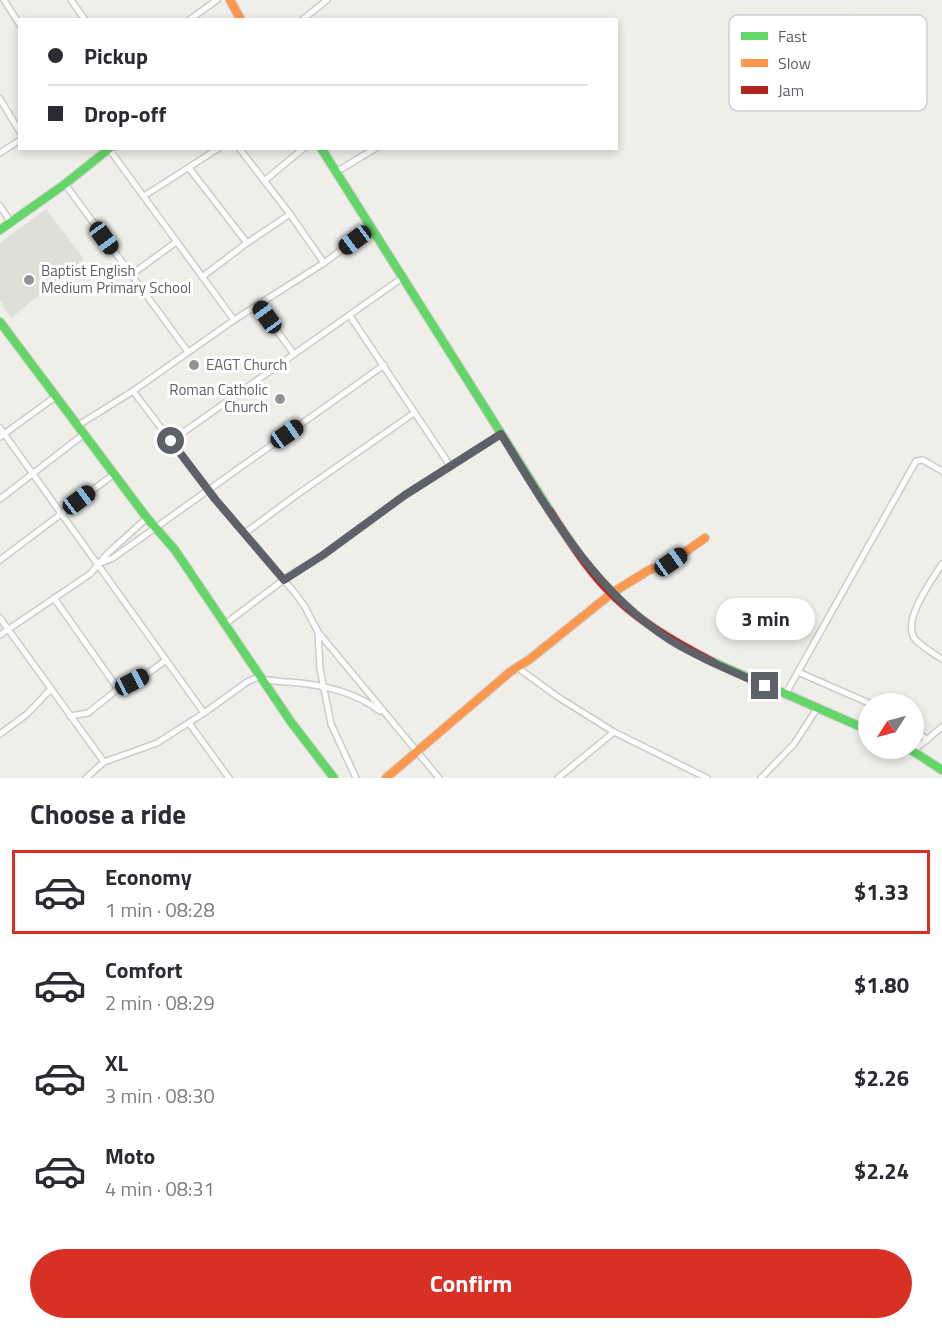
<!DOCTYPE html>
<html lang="en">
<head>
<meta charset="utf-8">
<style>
	body { margin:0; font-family:"Titillium Web",sans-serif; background:#f2f2f3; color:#2b2b33; height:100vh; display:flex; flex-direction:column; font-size:22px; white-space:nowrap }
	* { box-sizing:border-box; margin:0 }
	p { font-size:20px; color:#7c7c81 }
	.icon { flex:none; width:33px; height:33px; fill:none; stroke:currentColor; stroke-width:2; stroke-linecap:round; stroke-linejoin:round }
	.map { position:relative; height:778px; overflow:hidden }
	.sheet { display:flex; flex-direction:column; background:#fff; flex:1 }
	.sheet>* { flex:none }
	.guide { position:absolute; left:18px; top:18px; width:600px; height:132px; border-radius:0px; box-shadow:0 3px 9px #0003; display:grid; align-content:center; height:132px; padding:0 30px; background:#fff }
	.needle { width:39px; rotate:234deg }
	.buttons { position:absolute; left:858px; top:693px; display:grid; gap:12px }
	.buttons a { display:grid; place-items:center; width:66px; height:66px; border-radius:50%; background:#fff; box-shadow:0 3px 9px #0003; font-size:30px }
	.end { position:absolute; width:27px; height:27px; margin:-14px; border:8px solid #5e6268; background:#fff; box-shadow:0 0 0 3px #fff }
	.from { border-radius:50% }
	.bubble { position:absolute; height:42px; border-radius:21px; background:#fff; box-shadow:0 3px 9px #0003; font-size:20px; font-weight:700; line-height:42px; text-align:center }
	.car { position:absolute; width:18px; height:36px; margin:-18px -9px; border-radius:8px; box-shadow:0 0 4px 2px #0007; background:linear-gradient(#222 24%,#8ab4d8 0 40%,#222 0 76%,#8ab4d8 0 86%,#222 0) }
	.guide b { display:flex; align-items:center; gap:21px; height:57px; font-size:22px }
	.guide b+b { border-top:2px solid #e1e1e2 }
	.guide i { width:15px; height:15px; background:#2b2b33 }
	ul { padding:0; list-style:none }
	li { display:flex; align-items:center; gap:18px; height:84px; margin:0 12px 9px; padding:0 18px; border:3px solid transparent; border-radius:0px }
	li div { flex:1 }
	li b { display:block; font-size:22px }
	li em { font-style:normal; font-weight:700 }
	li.current { border-color:#d93025 }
	li>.icon { width:54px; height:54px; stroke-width:1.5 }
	h2 { padding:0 30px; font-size:27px; line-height:72px }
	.button { display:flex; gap:12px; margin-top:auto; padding:12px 30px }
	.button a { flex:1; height:69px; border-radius:36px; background:#d93025; color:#fff; font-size:24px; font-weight:700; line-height:69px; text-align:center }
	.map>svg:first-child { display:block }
	.education { fill:#dfded7 }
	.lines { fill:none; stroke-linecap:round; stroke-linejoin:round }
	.street-casing { stroke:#cccccb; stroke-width:8 }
	.fast-casing { stroke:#cbcbca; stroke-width:10 }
	.slow-casing { stroke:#cbcbca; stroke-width:10 }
	.jam-casing { stroke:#cbcbca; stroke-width:10 }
	.street { stroke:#fdfcfc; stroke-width:5 }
	.fast { stroke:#63d668; stroke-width:8 }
	.slow { stroke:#ff974d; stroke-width:8 }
	.jam { stroke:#b3261e; stroke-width:8 }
	.rail { stroke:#e4e5e4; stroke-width:1.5; stroke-dasharray:1.5 8; stroke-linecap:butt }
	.route { stroke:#5e6268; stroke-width:8 }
	.poi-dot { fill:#919395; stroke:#fff; stroke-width:2 }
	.labels { text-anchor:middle; stroke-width:6; stroke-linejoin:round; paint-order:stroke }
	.poi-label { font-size:15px; fill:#5e6268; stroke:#fff; text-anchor:start }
	.key { fill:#fff; stroke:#cfd0d2; stroke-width:1.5 }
	.key-label { font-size:16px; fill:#5e6268 }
</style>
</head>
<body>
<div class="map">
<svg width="942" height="778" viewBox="0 0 942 778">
	<rect width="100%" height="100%" fill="#efeee9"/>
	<path class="education" d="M46,209L84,259L11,318L0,301V243Z"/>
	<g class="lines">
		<g class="street-casing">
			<g id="street">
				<path d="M4,0L20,25"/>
				<path d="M71,0L85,20"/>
				<path d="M189,20L217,0"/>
				<path d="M302,20L327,0"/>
				<path d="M0,99L20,132"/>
				<path d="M239,148L290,214L324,263"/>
				<path d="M109,149L234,320"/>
				<path d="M0,153L20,140"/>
				<path d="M189,168L247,243"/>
				<path d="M336,172L376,148"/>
				<path d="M264,181L304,148"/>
				<path d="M65,184L188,352"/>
				<path d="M144,196L219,148"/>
				<path d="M0,206L11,223"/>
				<path d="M131,275L176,242"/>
				<path d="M202,277L247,243L290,214"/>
				<path d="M258,305L294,354"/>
				<path d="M350,316L451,467"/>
				<path d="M133,391L215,499L295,593L305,607L318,632L439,778"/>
				<path d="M77,426L133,391L234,320L324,263L371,228"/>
				<path d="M0,428L204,713"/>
				<path d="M0,437L55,397"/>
				<path d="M171,441L402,278"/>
				<path d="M0,499L84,434"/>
				<path d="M245,533L295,496L414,413"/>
				<path d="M0,560L114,474"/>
				<path d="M98,564L113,558L384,365"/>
				<path d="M942,564C932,580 901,621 915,639C922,647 933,653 942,659"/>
				<path d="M54,598L118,689"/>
				<path d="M0,618L104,762"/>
				<path d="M225,624L290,575L323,555L405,495L501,434"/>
				<path d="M318,632L320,669L331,724L356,778"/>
				<path d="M0,635L90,574L108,553L147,518"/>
				<path d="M518,668L558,697L614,732L707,778"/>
				<path d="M798,672L871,704"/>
				<path d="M264,680C272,680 280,682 288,682C319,684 355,692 380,711"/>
				<path d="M785,695L916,461L923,460L942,471"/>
				<path d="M70,716L88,713L118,689L147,674L166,660"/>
				<path d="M189,723L229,778"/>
				<path d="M914,728L927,740"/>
				<path d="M0,734L27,714L51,689"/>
				<path d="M913,751L942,727"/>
				<path d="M86,778L104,762L157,743L204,713L247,682L261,676"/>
				<path d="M558,778L614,732"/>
				<path d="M761,778L794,744L816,710"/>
			</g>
		</g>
		<g class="fast-casing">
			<g id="fast">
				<path d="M321,148L550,511"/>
				<path d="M0,230L65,184L110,148"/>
				<path d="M0,322L147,518L175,550L291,722L334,778"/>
				<path d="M713,662L868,730"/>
				<path d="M908,748L942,770"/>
			</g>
		</g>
		<g class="slow-casing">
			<g id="slow">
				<path d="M230,0L241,20"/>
				<path d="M386,778L510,672L530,659L612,593L649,570L671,562L705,538"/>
			</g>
		</g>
		<g class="jam-casing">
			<path id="jam" d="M550,511C567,537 583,563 604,586C634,619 674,642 713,662"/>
		</g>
		<use href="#street" class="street"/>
		<use href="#fast" class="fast"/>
		<use href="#slow" class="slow"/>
		<use href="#jam" class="jam"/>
		<path class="rail" d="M675,0C752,18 820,30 896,0"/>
	</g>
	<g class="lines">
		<path class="route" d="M171,441L215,499L284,580L323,555L405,495L501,434C548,510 593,590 670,640C700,659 733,671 765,686"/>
	</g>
	<g class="poi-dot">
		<circle cx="29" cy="280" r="6"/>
		<circle cx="194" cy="365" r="6"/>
		<circle cx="280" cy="399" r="6"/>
	</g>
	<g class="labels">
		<g class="poi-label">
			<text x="41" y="276">Baptist English<tspan x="41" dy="17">Medium Primary School</tspan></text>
			<text x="206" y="370">EAGT Church</text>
			<text x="268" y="395" text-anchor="end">Roman Catholic<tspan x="268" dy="17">Church</tspan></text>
		</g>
	</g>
	<rect x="729" y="15" width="198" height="96" rx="9" class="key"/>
	<rect x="741" y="32" width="27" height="8" fill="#63d668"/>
	<rect x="741" y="59" width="27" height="8" fill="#ff974d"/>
	<rect x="741" y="86" width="27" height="8" fill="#b3261e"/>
	<g class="key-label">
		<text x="778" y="42">Fast</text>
		<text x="778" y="69">Slow</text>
		<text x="778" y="96">Jam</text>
	</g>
</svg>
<div class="buttons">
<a><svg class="needle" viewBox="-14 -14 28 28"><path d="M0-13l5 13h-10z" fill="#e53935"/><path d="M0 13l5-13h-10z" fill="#7c7c81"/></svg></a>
</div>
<i class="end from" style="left:171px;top:441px"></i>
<i class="end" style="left:765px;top:686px"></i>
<div class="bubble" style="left:716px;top:598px;width:99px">3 min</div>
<i class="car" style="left:104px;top:238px;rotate:144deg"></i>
<i class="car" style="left:355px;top:240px;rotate:233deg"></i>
<i class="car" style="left:267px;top:317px;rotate:324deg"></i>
<i class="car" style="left:287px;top:434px;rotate:55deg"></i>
<i class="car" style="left:79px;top:500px;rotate:53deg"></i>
<i class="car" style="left:671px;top:562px;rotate:55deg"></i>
<i class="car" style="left:132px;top:682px;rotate:62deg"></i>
<div class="guide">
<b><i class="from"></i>Pickup</b>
<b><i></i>Drop-off</b>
</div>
</div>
<section class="sheet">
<h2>Choose a ride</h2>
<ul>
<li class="current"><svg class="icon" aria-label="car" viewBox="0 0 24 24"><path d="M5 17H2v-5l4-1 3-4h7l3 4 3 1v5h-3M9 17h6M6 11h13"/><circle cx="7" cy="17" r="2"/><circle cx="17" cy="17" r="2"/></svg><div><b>Economy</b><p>1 min · 08:28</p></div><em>$1.33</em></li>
<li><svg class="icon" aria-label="car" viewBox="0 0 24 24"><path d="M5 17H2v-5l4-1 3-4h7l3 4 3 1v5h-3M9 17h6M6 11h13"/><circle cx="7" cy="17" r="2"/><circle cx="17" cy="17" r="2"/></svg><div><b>Comfort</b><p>2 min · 08:29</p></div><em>$1.80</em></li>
<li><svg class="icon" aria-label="car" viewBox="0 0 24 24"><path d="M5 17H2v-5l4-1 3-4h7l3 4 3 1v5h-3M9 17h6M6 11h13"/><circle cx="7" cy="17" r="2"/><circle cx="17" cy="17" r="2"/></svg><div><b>XL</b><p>3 min · 08:30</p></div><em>$2.26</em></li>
<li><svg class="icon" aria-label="car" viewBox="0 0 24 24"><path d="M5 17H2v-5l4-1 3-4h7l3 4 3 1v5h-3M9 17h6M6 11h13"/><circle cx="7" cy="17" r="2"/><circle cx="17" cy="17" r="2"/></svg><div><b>Moto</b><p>4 min · 08:31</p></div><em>$2.24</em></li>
</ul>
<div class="button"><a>Confirm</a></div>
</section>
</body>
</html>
